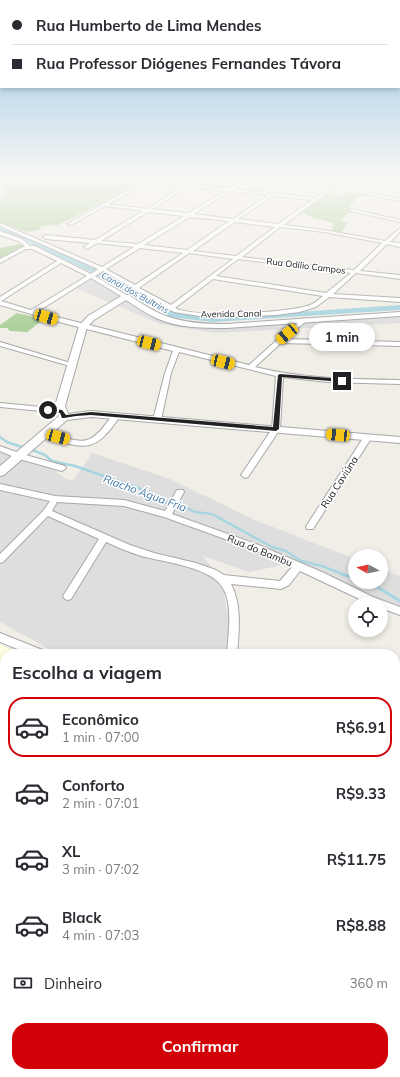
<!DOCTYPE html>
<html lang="pt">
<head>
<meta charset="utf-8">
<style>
	body { margin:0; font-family:Mulish,sans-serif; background:#f7f7f7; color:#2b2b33; height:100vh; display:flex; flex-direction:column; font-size:15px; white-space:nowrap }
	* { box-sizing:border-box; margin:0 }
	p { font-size:13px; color:#7c7c81 }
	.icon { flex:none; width:22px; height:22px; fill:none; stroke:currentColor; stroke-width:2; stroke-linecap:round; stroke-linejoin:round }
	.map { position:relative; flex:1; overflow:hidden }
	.drawer { position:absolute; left:0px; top:649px; width:400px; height:428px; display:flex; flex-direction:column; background:#fff; border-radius:16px 16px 0 0; box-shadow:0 2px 6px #0003 }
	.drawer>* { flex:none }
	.banner { position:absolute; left:0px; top:0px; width:400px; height:88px; box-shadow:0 2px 6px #0003; display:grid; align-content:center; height:88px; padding:0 12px; background:#fff }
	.needle { width:26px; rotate:278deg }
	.tools { position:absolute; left:348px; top:549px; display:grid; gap:8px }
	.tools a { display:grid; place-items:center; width:40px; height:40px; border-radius:50%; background:#fff; box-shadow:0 2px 6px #0003; font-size:20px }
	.end { position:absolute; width:18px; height:18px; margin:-9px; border:5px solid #212121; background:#fff; box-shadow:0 0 0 2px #fff }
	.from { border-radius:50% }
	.bubble { position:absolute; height:28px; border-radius:14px; background:#fff; box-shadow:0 2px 6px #0003; font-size:13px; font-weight:700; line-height:28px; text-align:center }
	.car { position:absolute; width:12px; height:24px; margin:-12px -6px; border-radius:5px; box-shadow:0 0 3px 1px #0007; background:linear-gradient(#f5c518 24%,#345 0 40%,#f5c518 0 76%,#345 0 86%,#f5c518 0) }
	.banner b { display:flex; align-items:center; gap:14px; height:38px; font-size:15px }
	.banner b+b { border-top:1px solid #e1e1e2 }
	.banner i { width:10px; height:10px; background:#2b2b33 }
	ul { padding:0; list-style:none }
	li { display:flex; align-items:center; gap:12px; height:60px; margin:0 8px 6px; padding:0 4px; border:2px solid transparent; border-radius:16px }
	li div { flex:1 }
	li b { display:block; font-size:15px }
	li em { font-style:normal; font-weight:700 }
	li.selected { border-color:#d20007 }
	li>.icon { width:36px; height:36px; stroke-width:1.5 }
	h2 { padding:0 12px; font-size:18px; line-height:48px }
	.pay { display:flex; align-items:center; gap:10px; height:44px; padding:0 12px; font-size:15px }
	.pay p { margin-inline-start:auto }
	.action { display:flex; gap:8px; margin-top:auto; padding:8px 12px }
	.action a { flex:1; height:46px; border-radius:16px; background:#d20007; color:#fff; font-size:16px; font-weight:700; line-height:46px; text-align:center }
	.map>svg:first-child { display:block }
	.residential { fill:#dfdede }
	.education { fill:#fffee3 }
	.grass { fill:#ceecad }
	.forest { fill:#add19b }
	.water { fill:#a7d5e0 }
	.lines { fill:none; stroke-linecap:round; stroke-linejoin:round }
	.stream-far1 { stroke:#a7d5e0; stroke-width:2.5 }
	.stream { stroke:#a7d5e0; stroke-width:3 }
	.minor-casing { stroke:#a8a8a8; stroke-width:2 }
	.tertiary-casing { stroke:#a8a8a8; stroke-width:2 }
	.minor { fill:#fff; fill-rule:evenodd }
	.tertiary { fill:#fff; fill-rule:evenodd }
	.route { fill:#212121 }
	.labels { text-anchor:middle; stroke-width:3; stroke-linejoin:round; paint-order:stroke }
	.far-street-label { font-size:9px; fill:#212121; stroke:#fff }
	.far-water-label { font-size:9px; font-style:italic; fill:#4477a4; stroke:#fff }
	.street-label { font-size:10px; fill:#212121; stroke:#fff }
	.water-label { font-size:11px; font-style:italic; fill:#4477a4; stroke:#fff }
</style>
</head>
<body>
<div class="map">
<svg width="400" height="1077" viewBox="0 0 400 1077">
	<rect width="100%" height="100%" fill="#f1eee7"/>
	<g class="residential">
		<path d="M92,276L171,318L217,324L255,325L400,314V323L215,333L160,324L74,287Z"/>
		<path d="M0,452L18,459L54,470L66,479L73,481L92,453L170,479L255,520L355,559V582H381V569L400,576V609L283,565L249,572L203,556L220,578L235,646V654H58L0,622Z"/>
	</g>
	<path class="education" d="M0,644L19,654H5V834L0,833Z"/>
	<path class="grass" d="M0,833L5,834V941H0Z"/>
	<g class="forest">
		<path d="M25,179H143L131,183L132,188L58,225L42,226L38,230L26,232L0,222V198L6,195L4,188Z"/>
		<path d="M353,192L368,195L369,196H359L350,206L349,210L357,213H349L340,220L348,223L341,232L332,231L334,223L313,218L303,212L328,193L340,196Z"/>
		<path d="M19,244L25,245L14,250L12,253L0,260V248Z"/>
		<path d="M17,313L44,319L27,332L10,331L7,328H0V325Z"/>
	</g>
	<path class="water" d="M0,225L104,271L176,313L212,318L400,305V310L213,322L170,317L97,275L15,236L0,230Z"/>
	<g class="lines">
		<g class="stream-far1">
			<path d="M0,437L7,442L25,448"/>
			<path d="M30,449L45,455L52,461L75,466L141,489L150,496L165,503L174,502L195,512L212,514L272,547L286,551L301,561L322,566L345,575"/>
		</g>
		<g class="stream">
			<path d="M341,574L355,578"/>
			<path d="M369,582L400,601"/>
		</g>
		<g class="minor-casing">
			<g id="minor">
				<path d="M16,179H21L0,188V185Z"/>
				<path d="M148,179L187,184L195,179H200L192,184L229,188L244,179H249L234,189L271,193L291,179H296L276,193L315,198L342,179H346L284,225L324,230L385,241L400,228V232L390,242L400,243V247L387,244L360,271L400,275V279L356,273L333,294L400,298V302L329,297L316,307L299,312L276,315L212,318L174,312L103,271L95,276L128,296V298H124L91,278L37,312L249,365L277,340L304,318L307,320L306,321L285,339L400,342V346L281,343L255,367C303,379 351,379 400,380V384L327,382L283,377L280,429L248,477L245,478L241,475L272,429L276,376L179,352L171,373L161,420L157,422H154L153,420L165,373L173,351L59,322L0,305V297L57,261L32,249H26L0,263V259L25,246L18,241L0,235V231L22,239L30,246H35L91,274L98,269L0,226V223L102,267L134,247L97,243L87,249L84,247L90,243L46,239L43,237L46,235L95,240L143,211L105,206L71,225L67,224ZM148,182L183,186L147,209L109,204ZM189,187L225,191L188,213L152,209ZM230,191L267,195L233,219L194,214ZM273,196L312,200L278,224L238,219ZM148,212L184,216L138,244L101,241ZM190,217L229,221L187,250L144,245ZM235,222L275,227L236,256L193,251ZM280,227L324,232L382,243L354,270L242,257ZM140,248L183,253L135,285L106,269ZM189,253L233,259L171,305L139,288ZM238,259L351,273L326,293L216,276ZM61,263L87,276L31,310L1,301ZM213,279L323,296C319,299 315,303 310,305C290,313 193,318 175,308Z"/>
				<path d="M367,192L400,199V201L365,194Z"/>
				<path d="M352,209L400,220V222L350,211V210Z"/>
				<path d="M0,342L74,364L75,365L72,367L70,366L0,346Z"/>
				<path d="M0,403L62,409L66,411L62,413L0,407Z"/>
				<path d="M113,414H116L120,416C94,456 83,448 42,436L41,434L45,432C83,442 88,451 113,414Z"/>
				<path d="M365,435H371L372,437L313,529H307L306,527L307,525Z"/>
				<path d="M0,446L22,454L65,466L66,468L62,471L16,458L0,451Z"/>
				<path d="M0,484L55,496L124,500L165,511L177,490H183L184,492L172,514L256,544L322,572L373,597L400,607V615L381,608V604H370L300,571L289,585L281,589L231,584C242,605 239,631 237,654H227C228,635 233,608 224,590C214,567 163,562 141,556C129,552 117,547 106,542L71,599L68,600L65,599L63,596L65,593L99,539L48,516L3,562L0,563V554L44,510L50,501L0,490ZM57,502L124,506L164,517L250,548L292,567L280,581L224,575L216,570L196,563L154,553L130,545L52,511Z"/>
				<path d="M0,633L45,651L46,654H30L0,642Z"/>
				<path d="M395,724L400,726V737L395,735Z"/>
				<path d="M400,945V969L395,971V947Z"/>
				<rect x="0" y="952" width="5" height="14"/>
				<path d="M45,1072H61L60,1077H44Z"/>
				<path d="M347,1072H363L364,1077H348Z"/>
			</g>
		</g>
		<g class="tertiary-casing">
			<path id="tertiary" d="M123,295H129C139,302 150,309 161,314C181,323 205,324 226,324L400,312V316L226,328C203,328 177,328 156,318C145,313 136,306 126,300L94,320L87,327L65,406L68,414L91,411L400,437V443L91,417L67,420L4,475L0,476V466L59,416L55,406L79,326L88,316Z"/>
		</g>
		<use href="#minor" class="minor"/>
		<use href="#tertiary" class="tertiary"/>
	</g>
	<linearGradient id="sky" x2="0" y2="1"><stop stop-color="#8ec1e5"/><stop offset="0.54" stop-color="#f9f7f4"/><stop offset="1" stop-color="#f9f7f4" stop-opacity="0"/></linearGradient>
	<rect width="400" height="330" fill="url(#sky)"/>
	<path class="route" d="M280,374L342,379L345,381L342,382L282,377L279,429L276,431L91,415L76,416L64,418H62L60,413L45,410L48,408L62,410L66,415L91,412L273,427L278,375Z"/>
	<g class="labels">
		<g class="far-street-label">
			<text transform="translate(306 266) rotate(7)" y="3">Rua Odílio Campos</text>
			<text transform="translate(231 314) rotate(-1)" y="3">Avenida Canal</text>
		</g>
		<g class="far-water-label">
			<text transform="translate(135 293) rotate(29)" y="3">Canal dos Bultrins</text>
		</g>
		<g class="street-label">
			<text transform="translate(339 482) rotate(-57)" y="4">Rua Caviúna</text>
			<text transform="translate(260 550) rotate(22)" y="4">Rua do Bambu</text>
		</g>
		<g class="water-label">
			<text transform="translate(145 493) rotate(20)" y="4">Riacho Água Fria</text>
		</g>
	</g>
</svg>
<div class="tools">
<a><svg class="needle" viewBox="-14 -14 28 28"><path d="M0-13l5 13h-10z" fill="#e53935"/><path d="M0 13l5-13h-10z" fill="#7c7c81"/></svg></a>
<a><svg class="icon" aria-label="locate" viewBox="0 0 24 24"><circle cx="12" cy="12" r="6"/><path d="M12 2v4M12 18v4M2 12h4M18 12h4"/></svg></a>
</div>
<i class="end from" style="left:48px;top:410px"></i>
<i class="end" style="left:342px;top:381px"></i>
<div class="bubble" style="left:309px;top:323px;width:66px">1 min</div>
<i class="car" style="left:46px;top:317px;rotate:106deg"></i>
<i class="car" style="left:287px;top:334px;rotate:230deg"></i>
<i class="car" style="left:149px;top:343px;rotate:104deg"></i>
<i class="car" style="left:223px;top:362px;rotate:103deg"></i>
<i class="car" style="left:338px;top:435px;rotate:275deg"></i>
<i class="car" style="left:58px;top:437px;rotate:105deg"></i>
<div class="banner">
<b><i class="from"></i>Rua Humberto de Lima Mendes</b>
<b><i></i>Rua Professor Diógenes Fernandes Távora</b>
</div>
<section class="drawer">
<h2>Escolha a viagem</h2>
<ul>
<li class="selected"><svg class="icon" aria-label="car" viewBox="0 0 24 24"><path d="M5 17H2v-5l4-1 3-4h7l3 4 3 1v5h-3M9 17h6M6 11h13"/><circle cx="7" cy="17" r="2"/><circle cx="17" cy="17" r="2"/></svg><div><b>Econômico</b><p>1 min · 07:00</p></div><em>R$6.91</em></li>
<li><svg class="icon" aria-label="car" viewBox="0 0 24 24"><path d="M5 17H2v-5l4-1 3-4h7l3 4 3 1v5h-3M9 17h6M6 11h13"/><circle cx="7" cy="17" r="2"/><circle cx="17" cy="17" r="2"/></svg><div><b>Conforto</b><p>2 min · 07:01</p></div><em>R$9.33</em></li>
<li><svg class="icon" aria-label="car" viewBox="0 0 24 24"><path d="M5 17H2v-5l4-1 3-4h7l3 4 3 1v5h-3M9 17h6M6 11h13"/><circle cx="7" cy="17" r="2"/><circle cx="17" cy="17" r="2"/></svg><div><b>XL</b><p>3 min · 07:02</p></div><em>R$11.75</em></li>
<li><svg class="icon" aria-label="car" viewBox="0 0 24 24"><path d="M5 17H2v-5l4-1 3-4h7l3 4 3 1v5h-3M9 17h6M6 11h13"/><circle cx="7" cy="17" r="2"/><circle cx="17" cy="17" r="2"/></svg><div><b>Black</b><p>4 min · 07:03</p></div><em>R$8.88</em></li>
</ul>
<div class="pay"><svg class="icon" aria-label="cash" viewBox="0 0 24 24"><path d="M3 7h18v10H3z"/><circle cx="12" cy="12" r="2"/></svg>Dinheiro<p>360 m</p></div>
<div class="action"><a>Confirmar</a></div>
</section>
</div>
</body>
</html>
